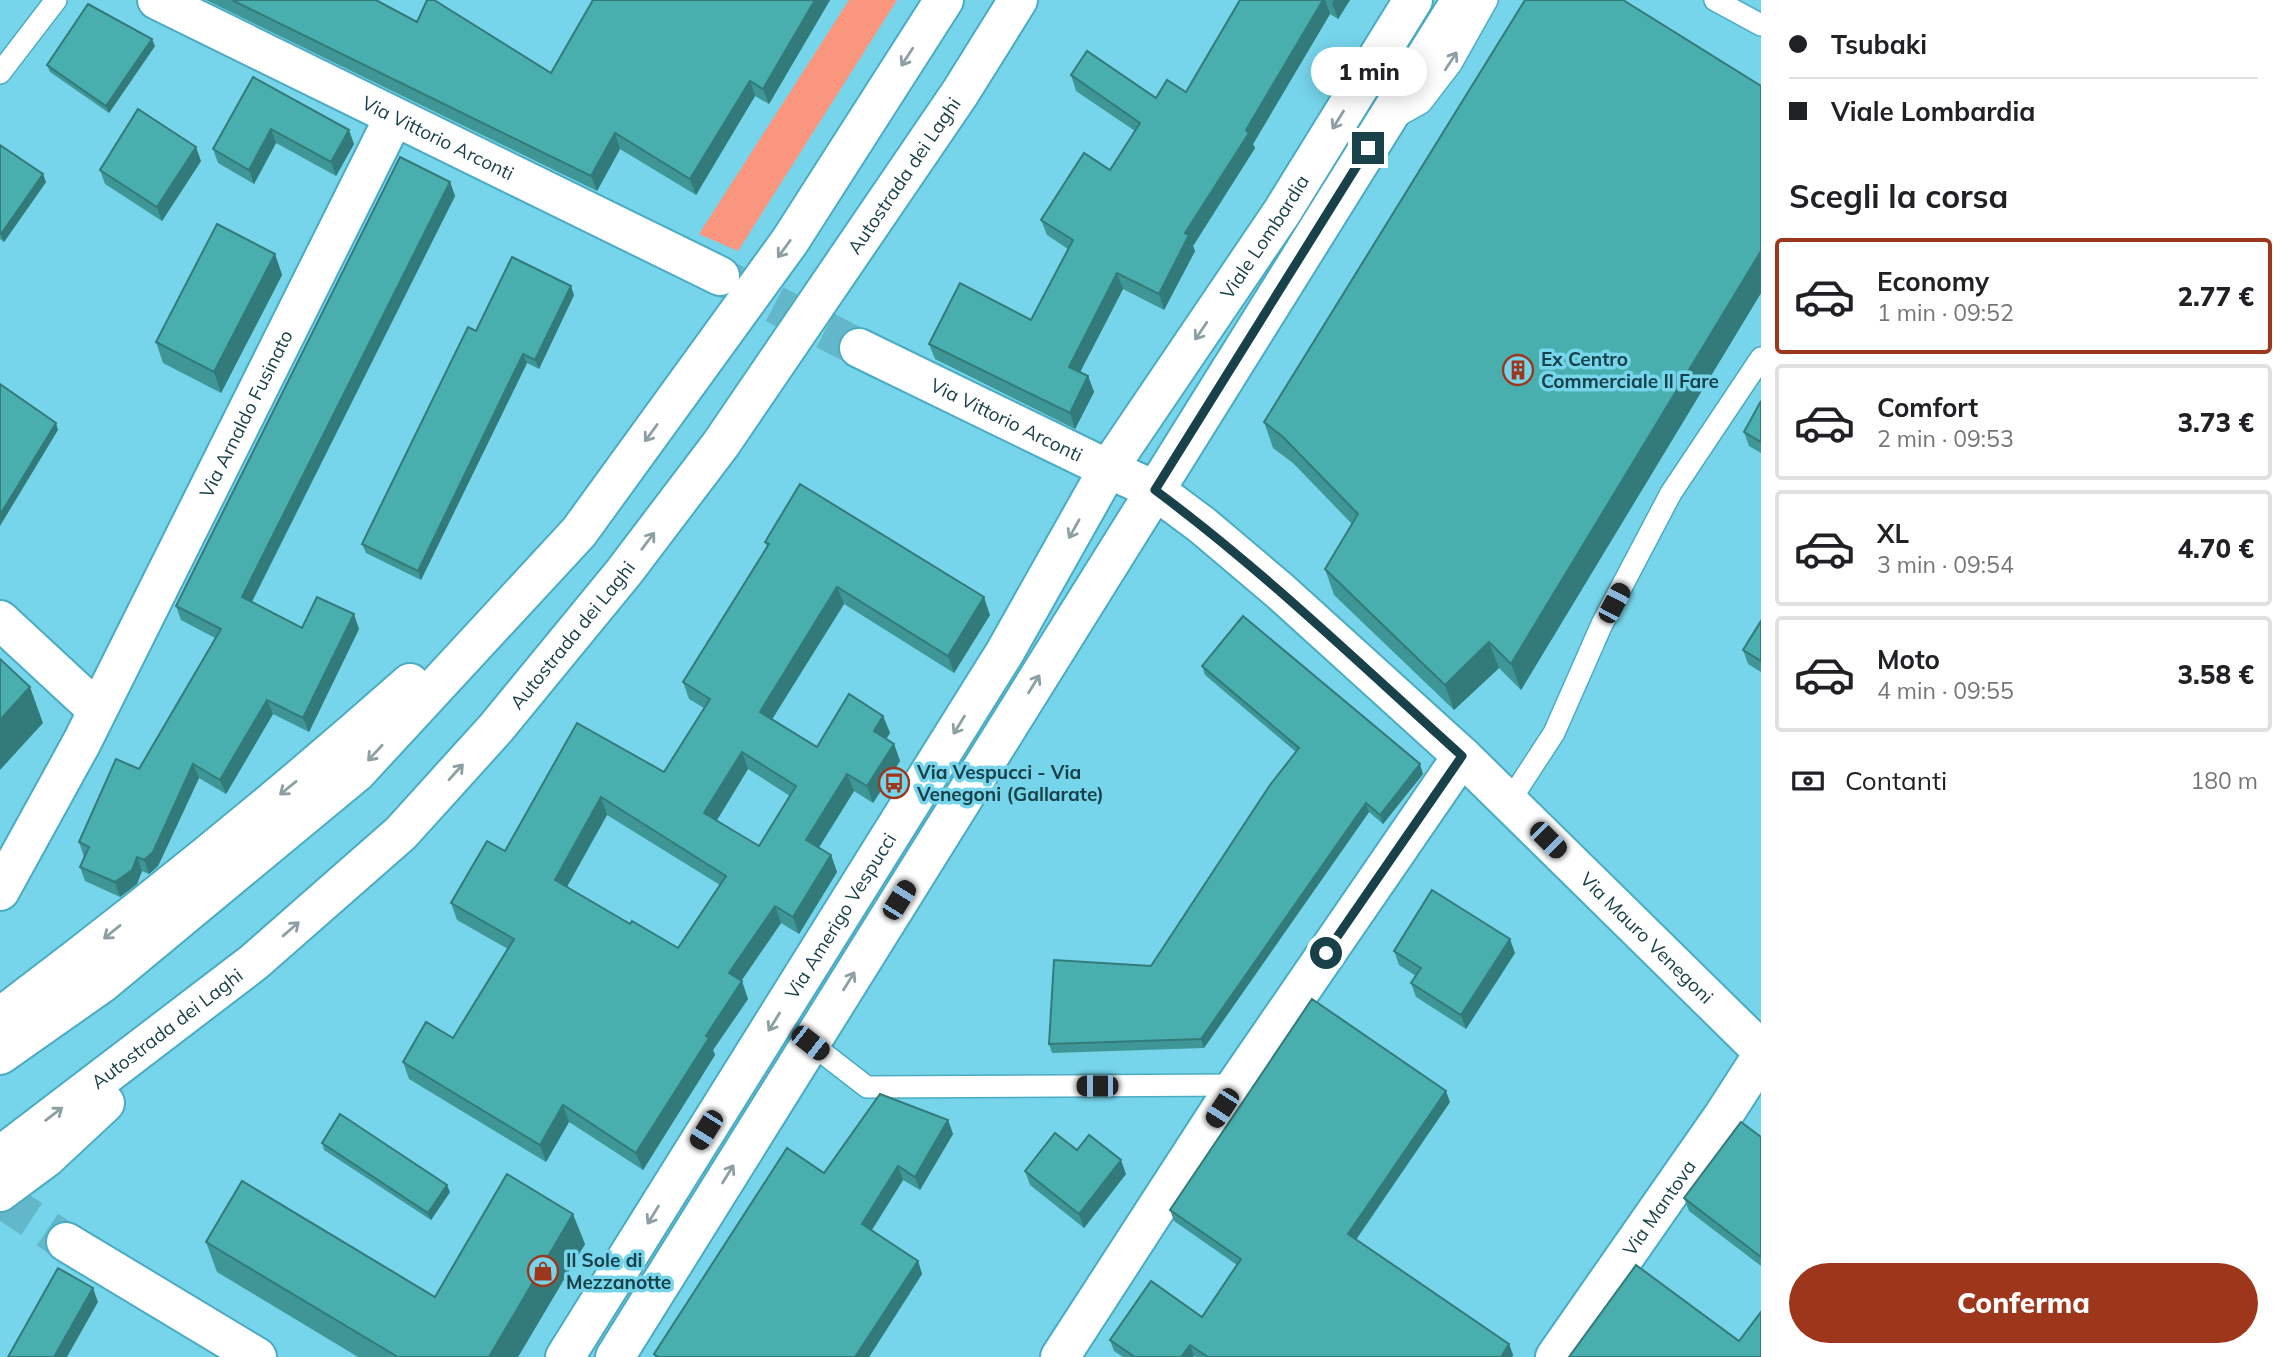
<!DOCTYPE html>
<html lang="it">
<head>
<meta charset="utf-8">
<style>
	body { margin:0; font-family:Mulish,sans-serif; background:#f6f6f6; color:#202124; height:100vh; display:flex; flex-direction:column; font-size:26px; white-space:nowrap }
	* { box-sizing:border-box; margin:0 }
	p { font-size:23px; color:#757577 }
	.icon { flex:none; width:38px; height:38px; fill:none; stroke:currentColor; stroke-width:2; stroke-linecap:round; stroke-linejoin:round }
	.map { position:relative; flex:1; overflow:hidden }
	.panel { display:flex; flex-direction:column; background:#fff; width:525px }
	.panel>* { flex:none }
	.hud { display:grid; align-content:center; height:154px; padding:0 28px; background:#fff }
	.end { position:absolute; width:32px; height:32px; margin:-16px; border:9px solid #18414a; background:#fff; box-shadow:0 0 0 4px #fff }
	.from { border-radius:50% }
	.bubble { position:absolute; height:49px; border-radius:24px; background:#fff; box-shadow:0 4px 18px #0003; font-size:23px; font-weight:800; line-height:49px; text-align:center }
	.car { position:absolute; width:21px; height:42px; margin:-21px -10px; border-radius:9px; box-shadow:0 0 5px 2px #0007; background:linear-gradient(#222 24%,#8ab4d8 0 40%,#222 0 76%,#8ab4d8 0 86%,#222 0) }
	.hud b { display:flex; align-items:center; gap:24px; height:66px; font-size:26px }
	.hud b+b { border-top:2px solid #e0e0e0 }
	.hud i { width:18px; height:18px; background:#202124 }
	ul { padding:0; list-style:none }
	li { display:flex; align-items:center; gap:21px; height:116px; margin:0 14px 10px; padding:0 14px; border:4px solid #e0e0e0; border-radius:7px }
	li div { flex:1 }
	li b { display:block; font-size:26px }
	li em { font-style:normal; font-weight:800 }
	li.selected { border-color:#9e361c }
	li>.icon { width:63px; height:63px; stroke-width:1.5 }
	h2 { padding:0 28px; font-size:32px; line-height:84px }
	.pay { display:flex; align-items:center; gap:18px; height:77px; padding:0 28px; font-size:26px }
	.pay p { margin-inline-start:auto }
	.button { display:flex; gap:14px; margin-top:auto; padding:14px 28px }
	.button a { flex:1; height:80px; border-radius:42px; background:#9e361c; color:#fff; font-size:28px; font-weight:800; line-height:80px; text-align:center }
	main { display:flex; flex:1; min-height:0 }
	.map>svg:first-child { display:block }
	.green { fill:#fa967d }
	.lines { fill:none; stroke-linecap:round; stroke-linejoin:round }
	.minor-tunnel { stroke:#63b7cb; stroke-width:38; stroke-dasharray:38 19; stroke-linecap:butt }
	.tertiary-tunnel { stroke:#63b7cb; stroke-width:38; stroke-dasharray:38 19; stroke-linecap:butt }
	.service-casing { stroke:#4aabc1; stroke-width:24 }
	.minor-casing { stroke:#4aabc1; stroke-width:42 }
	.tertiary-casing { stroke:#4aabc1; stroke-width:42 }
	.secondary-casing { stroke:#4aabc1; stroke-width:42 }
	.motorway-casing { stroke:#4aabc1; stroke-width:42 }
	.service { stroke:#fff; stroke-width:21 }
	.minor { stroke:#fff; stroke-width:38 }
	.tertiary { stroke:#fff; stroke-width:38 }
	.secondary { stroke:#fff; stroke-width:38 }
	.motorway { stroke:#fff; stroke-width:38 }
	.wall { fill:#3f9696; fill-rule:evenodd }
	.shaded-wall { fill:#337a7a }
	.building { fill:#49afae; stroke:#337a7a; stroke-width:2; fill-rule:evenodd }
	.oneway { stroke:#8ca0a4 }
	.route { stroke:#18414a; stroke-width:9 }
	.labels { text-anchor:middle; stroke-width:7; stroke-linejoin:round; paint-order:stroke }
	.street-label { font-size:19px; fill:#18414a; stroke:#76d5eb }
	.poi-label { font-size:19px; font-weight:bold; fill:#18414a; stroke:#76d5eb; text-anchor:start }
</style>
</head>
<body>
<main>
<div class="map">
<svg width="1761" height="1357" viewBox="0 0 1761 1357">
	<rect width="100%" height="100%" fill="#76d5eb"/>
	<path class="green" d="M849,0H897L738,251L699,234Z"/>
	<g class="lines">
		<path class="minor-tunnel" d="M0,1198L66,1242"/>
		<path class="tertiary-tunnel" d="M724,278L859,348"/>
		<g class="service-casing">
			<g id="service">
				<path d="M1715,0L1761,25"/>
				<path d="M0,73L56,0"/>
				<path d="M1396,117L1421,103L1451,64L1487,0"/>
				<path d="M1509,802L1554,733L1602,624L1671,493L1761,358"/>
				<path d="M810,1043L867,1087L1236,1085"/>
			</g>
		</g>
		<g class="minor-casing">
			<g id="minor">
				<path d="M0,620L97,710"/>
				<path id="s1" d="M0,891L82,742L394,117"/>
				<path d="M66,1242L257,1357"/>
				<path d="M1060,1357L1236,1085L1462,756"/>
				<path id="s2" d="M1555,1357L1723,1116L1761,1057"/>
			</g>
		</g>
		<g class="tertiary-casing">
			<g id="tertiary">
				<path id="s3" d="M157,0L720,276"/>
				<path id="s4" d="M859,348L1108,469L1155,490L1202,525L1280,591L1462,756L1761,1050"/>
			</g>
		</g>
		<g class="secondary-casing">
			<g id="secondary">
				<path id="s5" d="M565,1357L1005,652L1108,469L1282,212L1413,0"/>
				<path d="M615,1357L1461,0"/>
			</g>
		</g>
		<g class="motorway-casing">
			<g id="motorway">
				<path d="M0,1017C141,911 278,800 410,683"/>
				<path d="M0,1055L101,984L357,772L579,532L790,241L944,0"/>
				<path id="s6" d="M0,1156L254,962L401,833L496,728L624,572L721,444L960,93L1018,0"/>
				<path d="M0,1192L46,1158L105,1103"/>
			</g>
		</g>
		<use href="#service" class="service"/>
		<use href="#minor" class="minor"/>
		<use href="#tertiary" class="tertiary"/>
		<use href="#secondary" class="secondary"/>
		<use href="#motorway" class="motorway"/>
	</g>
	<g class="wall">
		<path d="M206,0H376L417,22L551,73L593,0H830L769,104L755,96L696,195L620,149L597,191Z"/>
		<path d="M1240,0H1350L1338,19L1330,14L1253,144L1255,148L1193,246L1195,251L1164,310L1123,289L1080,372L1088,376L1094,392L1075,429L935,359L929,344L1031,320L1068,249L1047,235L1041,220L1110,170L1135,131L1076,91L1071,75L1156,98L1186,92Z"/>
		<path d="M155,46L109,113L50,72L47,65Z"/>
		<path d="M253,77L354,144L336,176L276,143L254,184L218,163L213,149Z"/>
		<path d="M1761,86V293L1521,690L1499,668L1454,710L1334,595L1325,569L1352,524L1293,463L1273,448L1264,422Z"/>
		<path d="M0,145L46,182L4,242L0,239Z"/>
		<path d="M201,161L162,221L105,184L100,170Z"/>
		<path d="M450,182L455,196L252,602L302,628L359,629L309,732L273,714L226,794L199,778L158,866L149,874L142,871L137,884L120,897L85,881L80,867L84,857L79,842L139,769L215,638L181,620L176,606Z"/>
		<path d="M275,254L282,275L221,393L163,363L156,342Z"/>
		<path d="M574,295L539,369L527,363L421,580L366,553L362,544L476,331Z"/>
		<path d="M1761,401V453L1749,446L1744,432Z"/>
		<path d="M765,542L990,615L954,673L844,604L772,719L817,747L883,716L890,733L886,739L894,744L900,761L873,803L854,791L819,847L831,855L837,872L799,934L781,923L741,981L748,999L713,1050L715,1055L643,1170L569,1122L546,1162L409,1079L403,1062L453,1038L508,949L457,920L451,903L505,851L577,723L664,772L704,708L689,699L683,682L767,547ZM748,769L790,796L759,846L717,820ZM607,815L720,885L678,948L630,924L567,887Z"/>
		<path d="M1761,621V672L1748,664L1743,650Z"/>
		<path d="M1202,666L1423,774L1383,824L1369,812L1204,1048L1052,1053L1049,1044L1151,966L1296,752L1205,675Z"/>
		<path d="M1394,951L1515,953L1466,1029L1416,997L1411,983L1416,976L1399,965Z"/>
		<path d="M1450,1102L1356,1240L1509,1344L1513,1355L1512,1357H1196L1194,1356L1193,1357H1123L1114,1351L1110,1340L1202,1317L1237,1265L1174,1221L1170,1210Z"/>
		<path d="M948,1120L953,1134L920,1190L903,1180L871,1231L918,1261L922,1274L869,1357H655L654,1354L824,1173Z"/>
		<path d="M1761,1137V1266L1689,1211L1684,1198Z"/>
		<path d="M322,1143L450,1192L431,1220L324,1150Z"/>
		<path d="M1077,1150L1126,1174L1084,1228L1030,1185L1025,1171Z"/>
		<path d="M206,1242L435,1297L585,1244L518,1357H358L217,1272Z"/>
	</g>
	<g class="shaded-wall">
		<path d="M815,0H830L769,104L763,89Z"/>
		<path d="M1323,0H1325L1330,14L1253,144L1255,148L1193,246L1195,251L1164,310L1159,294L1185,233Z"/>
		<path d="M1334,0H1350L1338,19L1332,3Z"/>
		<path d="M152,39L155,46L109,113L106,106Z"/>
		<path d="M750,81L755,96L696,195L690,179Z"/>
		<path d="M271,129L276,143L254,184L249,170Z"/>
		<path d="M349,130L354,144L336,176L331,162Z"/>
		<path d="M615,133L620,149L597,191L591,176Z"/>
		<path d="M196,147L201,161L162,221L157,207Z"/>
		<path d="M43,174L46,182L4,242L1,234Z"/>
		<path d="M450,182L455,196L247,611L242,597Z"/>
		<path d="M1761,251V293L1521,690L1511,664Z"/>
		<path d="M275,254L282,275L221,393L214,372Z"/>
		<path d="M1117,273L1123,289L1075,382L1069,367Z"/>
		<path d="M571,286L574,295L539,369L535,360Z"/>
		<path d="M523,354L527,363L421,580L418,571Z"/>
		<path d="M1088,376L1094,392L1075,429L1070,413Z"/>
		<path d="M56,423L58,430L0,526V515Z"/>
		<path d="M837,587L844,604L766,729L760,712Z"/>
		<path d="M984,597L990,615L954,673L948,656Z"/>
		<path d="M354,614L359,629L309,732L303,718Z"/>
		<path d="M1489,642L1499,668L1454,710L1445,685Z"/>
		<path d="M30,687L43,723L0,770V720Z"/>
		<path d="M267,700L273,714L226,794L220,780Z"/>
		<path d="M883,716L890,733L880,748L874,731Z"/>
		<path d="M894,744L900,761L873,803L867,786Z"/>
		<path d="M742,752L748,769L711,830L704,813Z"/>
		<path d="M193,764L199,778L158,866L149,874L144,860Z"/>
		<path d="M1420,764L1423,774L1383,824L1380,815Z"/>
		<path d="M847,774L854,791L813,857L806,840Z"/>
		<path d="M601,797L607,815L561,897L555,880Z"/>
		<path d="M1366,803L1369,812L1204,1048L1201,1039Z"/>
		<path d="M831,855L837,872L799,934L793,917Z"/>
		<path d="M137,857L142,871L137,884L120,897L115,882Z"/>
		<path d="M775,906L781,923L735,990L729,973Z"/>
		<path d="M1510,939L1515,953L1466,1029L1461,1015Z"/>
		<path d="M742,981L748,999L713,1050L715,1055L643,1170L636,1153L706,1036Z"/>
		<path d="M1446,1091L1450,1102L1352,1245L1348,1234Z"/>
		<path d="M563,1105L569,1122L546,1162L540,1145Z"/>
		<path d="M948,1120L953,1134L920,1190L915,1177Z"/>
		<path d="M1121,1160L1126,1174L1084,1228L1079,1214Z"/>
		<path d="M898,1166L903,1180L867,1238L862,1224Z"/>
		<path d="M447,1185L450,1192L431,1220L428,1213Z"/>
		<path d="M573,1214L585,1244L518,1357H489Z"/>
		<path d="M918,1261L922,1274L869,1357H855Z"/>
		<path d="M93,1288L98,1302L67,1357H54Z"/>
		<path d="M1509,1344L1513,1355L1512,1357H1501Z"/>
		<path d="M1190,1345L1194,1356L1193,1357H1181Z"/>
	</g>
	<g class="building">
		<path d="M232,0H376L417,22L427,0H434L551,73L593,0H815L763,89L750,81L690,179L615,133L591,176Z"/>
		<path d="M1240,0H1323L1246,130L1249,133L1185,233L1189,235L1159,294L1117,273L1069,367L1088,376L1070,413L929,344L960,283L1031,320L1073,240L1041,220L1084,153L1110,170L1140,123L1071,75L1087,51L1156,98L1167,80L1186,92Z"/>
		<path d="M1525,0H1623L1761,86V251L1511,664L1489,642L1445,685L1325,569L1358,514L1283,437L1264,422Z"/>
		<path d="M88,4L152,39L106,106L47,65Z"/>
		<path d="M253,77L349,130L331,162L271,129L249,170L213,149Z"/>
		<path d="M138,109L196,147L157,207L100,170Z"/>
		<path d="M0,145L43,174L1,234L0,233Z"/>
		<path d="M400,157L450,182L242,597L302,628L317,597L354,614L303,718L267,700L220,780L193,764L153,852L144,860L137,857L132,870L115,882L80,867L89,847L79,842L116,759L139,769L221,629L176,606Z"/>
		<path d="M217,224L275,254L214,372L156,342Z"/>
		<path d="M512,257L571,286L535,360L523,354L418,571L362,544L468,327L476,331Z"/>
		<path d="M0,384L56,423L0,515Z"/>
		<path d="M1761,401V442L1744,432Z"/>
		<path d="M800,484L984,597L948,656L837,587L760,712L817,747L849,694L883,716L874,731L894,744L867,786L847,774L806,840L831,855L793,917L775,906L729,973L742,981L706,1036L709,1038L636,1153L563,1105L540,1145L403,1062L426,1022L453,1038L514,939L451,903L487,841L505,851L577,723L664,772L710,699L683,682L769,544L765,542ZM742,752L796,786L759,846L704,813ZM601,797L726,876L678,948L632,921L630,924L555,880Z"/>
		<path d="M1243,616L1420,764L1380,815L1366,803L1201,1039L1049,1044L1054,960L1151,966L1270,785L1299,748L1202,666Z"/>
		<path d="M1761,621V661L1743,650Z"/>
		<path d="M0,659L30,687L0,720Z"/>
		<path d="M1432,890L1510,939L1461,1015L1411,983L1421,968L1394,951Z"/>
		<path d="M1312,999L1446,1091L1348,1234L1509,1344L1501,1357H1208L1190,1345L1181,1357H1135L1110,1340L1151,1281L1202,1317L1241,1259L1170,1210Z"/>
		<path d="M880,1094L948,1120L915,1177L898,1166L862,1224L918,1261L855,1357H658L654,1354L787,1148L824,1173Z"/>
		<path d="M340,1114L447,1185L428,1213L322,1143Z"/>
		<path d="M1741,1122L1761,1137V1257L1684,1198Z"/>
		<path d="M1055,1133L1077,1150L1089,1135L1121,1160L1079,1214L1025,1171Z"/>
		<path d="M507,1174L573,1214L489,1357H398L206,1242L242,1181L435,1297Z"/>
		<path d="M1636,1265L1739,1341L1761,1312V1357H1569Z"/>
		<path d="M58,1268L93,1288L54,1357H8Z"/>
	</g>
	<defs><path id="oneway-shaft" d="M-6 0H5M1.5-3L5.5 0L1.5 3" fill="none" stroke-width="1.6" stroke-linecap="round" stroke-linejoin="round" transform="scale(1.75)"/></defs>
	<g class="oneway">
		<use href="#oneway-shaft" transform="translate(907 57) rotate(123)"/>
		<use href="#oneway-shaft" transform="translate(1451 61) rotate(-57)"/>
		<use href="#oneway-shaft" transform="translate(1338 120) rotate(122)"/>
		<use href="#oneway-shaft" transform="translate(784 249) rotate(126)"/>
		<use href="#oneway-shaft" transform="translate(1201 331) rotate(124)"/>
		<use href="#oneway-shaft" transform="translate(651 433) rotate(126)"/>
		<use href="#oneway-shaft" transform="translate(1074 529) rotate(119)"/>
		<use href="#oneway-shaft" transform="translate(648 541) rotate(-53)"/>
		<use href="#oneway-shaft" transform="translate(1034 684) rotate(-58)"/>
		<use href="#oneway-shaft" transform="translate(959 725) rotate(122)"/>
		<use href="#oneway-shaft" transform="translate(375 753) rotate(133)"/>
		<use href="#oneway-shaft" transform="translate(456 772) rotate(-48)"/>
		<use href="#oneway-shaft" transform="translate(288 788) rotate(141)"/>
		<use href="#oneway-shaft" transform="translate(291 929) rotate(-41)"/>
		<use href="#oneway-shaft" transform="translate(112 932) rotate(141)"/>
		<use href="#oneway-shaft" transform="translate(849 981) rotate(-58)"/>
		<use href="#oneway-shaft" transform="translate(774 1022) rotate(122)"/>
		<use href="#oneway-shaft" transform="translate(54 1114) rotate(-37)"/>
		<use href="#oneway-shaft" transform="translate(728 1174) rotate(-58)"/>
		<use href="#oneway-shaft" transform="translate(653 1215) rotate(122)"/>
	</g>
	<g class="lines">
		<path class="route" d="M1326,953L1462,756C1361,665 1264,571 1155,490L1368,148"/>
	</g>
	<defs>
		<g id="building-ring" transform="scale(1.575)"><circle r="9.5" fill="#76d5eb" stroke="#9e361c" stroke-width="1.5"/><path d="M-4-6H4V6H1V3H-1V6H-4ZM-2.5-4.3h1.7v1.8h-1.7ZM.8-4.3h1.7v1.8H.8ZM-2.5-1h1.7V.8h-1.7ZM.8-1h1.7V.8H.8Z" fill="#9e361c"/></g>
		<g id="bus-ring" transform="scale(1.575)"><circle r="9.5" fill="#76d5eb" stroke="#9e361c" stroke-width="1.5"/><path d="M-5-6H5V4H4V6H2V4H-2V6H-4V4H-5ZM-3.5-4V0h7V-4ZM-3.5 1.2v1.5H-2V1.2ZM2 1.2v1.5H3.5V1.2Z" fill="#9e361c"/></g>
		<g id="shop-ring" transform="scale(1.575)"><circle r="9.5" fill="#76d5eb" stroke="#9e361c" stroke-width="1.5"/><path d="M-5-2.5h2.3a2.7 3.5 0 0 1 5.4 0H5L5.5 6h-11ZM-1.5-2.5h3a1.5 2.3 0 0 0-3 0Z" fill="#9e361c"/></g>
	</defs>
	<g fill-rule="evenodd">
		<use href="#building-ring" x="1518" y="370"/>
		<use href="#bus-ring" x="894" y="783"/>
		<use href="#shop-ring" x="543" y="1271"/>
	</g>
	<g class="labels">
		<g class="street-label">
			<text dy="7" stroke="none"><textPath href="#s3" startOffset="313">Via Vittorio Arconti</textPath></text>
			<text dy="7" stroke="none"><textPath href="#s6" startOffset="1344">Autostrada dei Laghi</textPath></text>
			<text dy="7" stroke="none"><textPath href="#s5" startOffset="1321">Viale Lombardia</textPath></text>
			<text dy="7" stroke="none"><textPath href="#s1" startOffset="537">Via Arnaldo Fusinato</textPath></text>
			<text dy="7" stroke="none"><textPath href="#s4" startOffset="164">Via Vittorio Arconti</textPath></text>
			<text dy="7" stroke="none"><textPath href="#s6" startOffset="777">Autostrada dei Laghi</textPath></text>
			<text dy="7" stroke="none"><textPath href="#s5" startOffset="520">Via Amerigo Vespucci</textPath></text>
			<text dy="7" stroke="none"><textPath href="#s4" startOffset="994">Via Mauro Venegoni</textPath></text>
			<text dy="7" stroke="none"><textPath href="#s6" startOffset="210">Autostrada dei Laghi</textPath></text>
			<text dy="7" stroke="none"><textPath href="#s2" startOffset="182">Via Mantova</textPath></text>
		</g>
		<g class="poi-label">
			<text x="1541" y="366">Ex Centro<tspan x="1541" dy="22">Commerciale Il Fare</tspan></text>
			<text x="917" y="779">Via Vespucci - Via<tspan x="917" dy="22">Venegoni (Gallarate)</tspan></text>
			<text x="566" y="1267">Il Sole di<tspan x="566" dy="22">Mezzanotte</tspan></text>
		</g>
	</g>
</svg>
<i class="end from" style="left:1326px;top:953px"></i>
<i class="end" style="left:1368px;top:148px"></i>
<div class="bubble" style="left:1311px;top:47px;width:116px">1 min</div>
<i class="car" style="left:1614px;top:603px;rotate:28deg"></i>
<i class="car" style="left:1548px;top:840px;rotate:135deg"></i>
<i class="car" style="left:899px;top:900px;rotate:32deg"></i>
<i class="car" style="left:810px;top:1043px;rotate:128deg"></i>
<i class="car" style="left:1097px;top:1086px;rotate:270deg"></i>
<i class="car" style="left:1222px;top:1108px;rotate:213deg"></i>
<i class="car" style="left:706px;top:1130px;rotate:212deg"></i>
</div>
<section class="panel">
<div class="hud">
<b><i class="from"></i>Tsubaki</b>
<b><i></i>Viale Lombardia</b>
</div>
<h2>Scegli la corsa</h2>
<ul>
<li class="selected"><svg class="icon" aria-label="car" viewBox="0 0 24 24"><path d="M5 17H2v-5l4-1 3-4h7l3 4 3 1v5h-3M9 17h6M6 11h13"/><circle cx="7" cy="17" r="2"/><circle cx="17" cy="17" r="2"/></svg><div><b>Economy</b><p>1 min · 09:52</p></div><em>2.77 €</em></li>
<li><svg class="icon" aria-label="car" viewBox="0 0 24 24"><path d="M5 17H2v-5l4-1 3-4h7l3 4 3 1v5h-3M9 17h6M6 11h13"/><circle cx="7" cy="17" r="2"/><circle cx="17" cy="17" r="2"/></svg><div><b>Comfort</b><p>2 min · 09:53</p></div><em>3.73 €</em></li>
<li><svg class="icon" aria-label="car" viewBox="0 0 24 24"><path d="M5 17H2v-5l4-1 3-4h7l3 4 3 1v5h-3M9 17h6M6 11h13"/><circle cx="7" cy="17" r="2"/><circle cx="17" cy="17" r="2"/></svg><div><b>XL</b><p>3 min · 09:54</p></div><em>4.70 €</em></li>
<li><svg class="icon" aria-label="car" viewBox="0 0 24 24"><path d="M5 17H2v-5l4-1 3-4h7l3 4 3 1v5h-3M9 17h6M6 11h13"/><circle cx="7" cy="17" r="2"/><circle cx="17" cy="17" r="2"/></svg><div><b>Moto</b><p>4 min · 09:55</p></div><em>3.58 €</em></li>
</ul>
<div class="pay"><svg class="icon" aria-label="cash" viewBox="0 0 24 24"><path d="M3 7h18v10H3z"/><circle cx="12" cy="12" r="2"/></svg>Contanti<p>180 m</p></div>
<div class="button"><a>Conferma</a></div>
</section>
</main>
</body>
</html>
